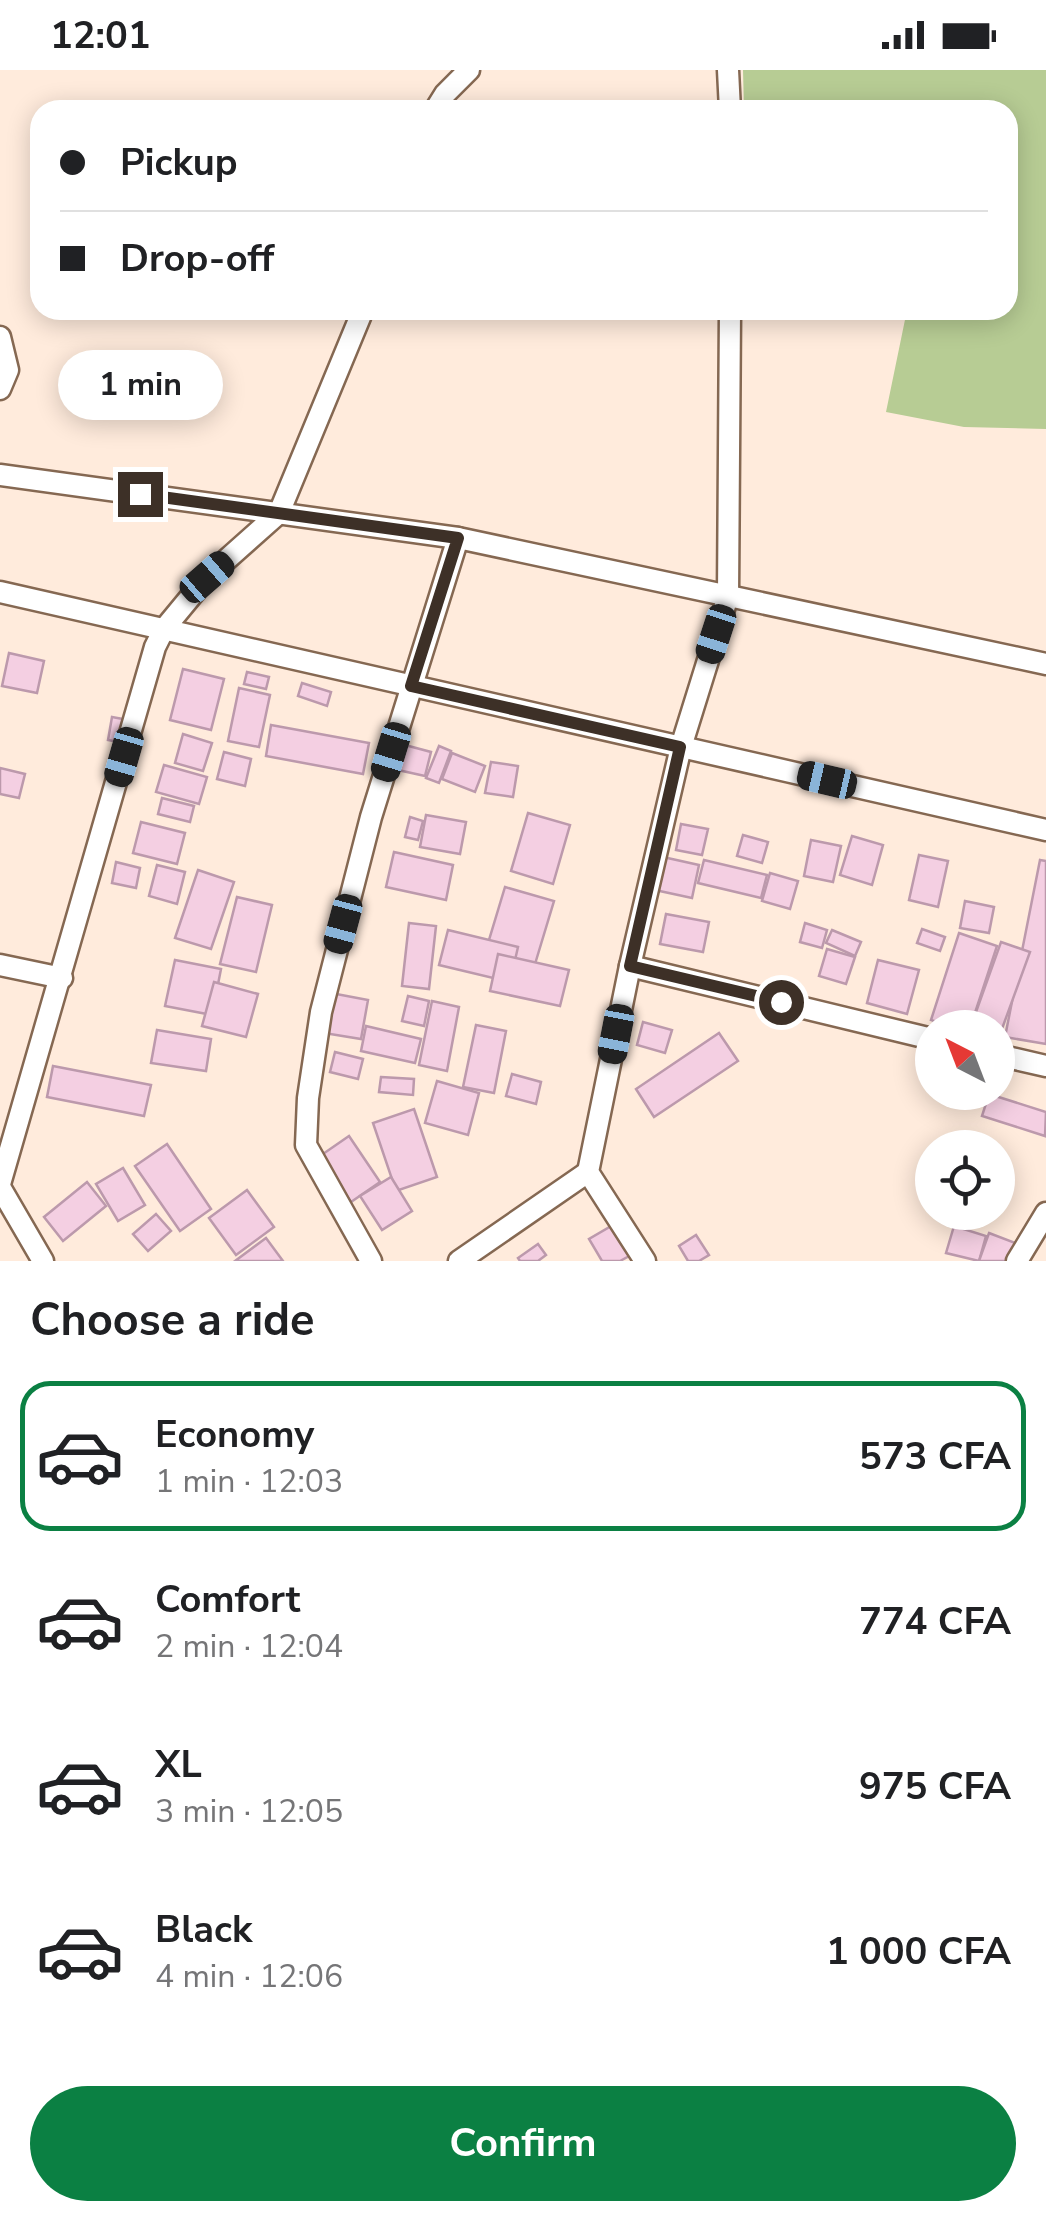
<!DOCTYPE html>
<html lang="en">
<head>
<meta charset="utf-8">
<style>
	body { margin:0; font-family:"Nunito Sans",sans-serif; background:#f2f2f2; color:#202124; height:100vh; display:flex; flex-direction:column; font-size:38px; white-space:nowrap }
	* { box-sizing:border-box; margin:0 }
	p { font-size:32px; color:#757577 }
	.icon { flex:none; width:55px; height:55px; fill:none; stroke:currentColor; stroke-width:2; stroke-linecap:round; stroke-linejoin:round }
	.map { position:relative; height:1191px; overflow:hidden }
	.sheet { display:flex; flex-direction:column; background:#fff; flex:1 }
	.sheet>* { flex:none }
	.guide { position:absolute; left:30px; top:30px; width:988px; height:220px; border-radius:30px; box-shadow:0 5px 25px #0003; display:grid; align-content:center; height:220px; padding:0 30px; background:#fff }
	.needle { width:65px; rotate:318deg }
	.fabs { position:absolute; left:915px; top:940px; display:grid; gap:20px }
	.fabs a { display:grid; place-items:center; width:100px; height:100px; border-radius:50%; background:#fff; box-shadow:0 5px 25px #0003; font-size:50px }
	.end { position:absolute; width:45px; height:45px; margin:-22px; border:12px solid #3d3027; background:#fff; box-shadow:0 0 0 5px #fff }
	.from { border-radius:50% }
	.bubble { position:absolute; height:70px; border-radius:35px; background:#fff; box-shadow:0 5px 25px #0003; font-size:32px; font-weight:700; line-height:70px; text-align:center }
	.car { position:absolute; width:30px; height:60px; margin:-30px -15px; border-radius:12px; box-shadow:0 0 8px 2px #0007; background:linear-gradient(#222 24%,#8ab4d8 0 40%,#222 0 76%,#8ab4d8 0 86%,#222 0) }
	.guide b { display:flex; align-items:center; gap:35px; height:95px; font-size:38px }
	.guide b+b { border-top:2px solid #e0e0e0 }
	.guide i { width:25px; height:25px; background:#202124 }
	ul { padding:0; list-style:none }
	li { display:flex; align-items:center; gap:30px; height:150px; margin:0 20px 15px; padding:0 10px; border:5px solid transparent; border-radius:30px }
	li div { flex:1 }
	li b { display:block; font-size:38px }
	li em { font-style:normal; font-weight:700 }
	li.current { border-color:#0b8043 }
	li>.icon { width:90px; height:90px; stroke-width:1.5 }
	h2 { padding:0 30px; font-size:45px; line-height:120px }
	.action { display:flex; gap:20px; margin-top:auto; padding:20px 30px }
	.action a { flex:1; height:115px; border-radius:60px; background:#0b8043; color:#fff; font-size:40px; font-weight:700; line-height:115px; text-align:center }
	.status { display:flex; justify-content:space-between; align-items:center; height:70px; padding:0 50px; background:#fff; direction:ltr }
	.status svg { height:28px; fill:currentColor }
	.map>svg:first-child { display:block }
	.green { fill:#b7cc94 }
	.building { fill:#f4cfe2; stroke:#bc99ac; stroke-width:2.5 }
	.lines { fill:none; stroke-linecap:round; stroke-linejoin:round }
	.street-casing { stroke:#856852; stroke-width:25 }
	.street { stroke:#fff; stroke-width:20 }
	.route { stroke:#3d3027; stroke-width:12 }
</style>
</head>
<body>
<div class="status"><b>12:01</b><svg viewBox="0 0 49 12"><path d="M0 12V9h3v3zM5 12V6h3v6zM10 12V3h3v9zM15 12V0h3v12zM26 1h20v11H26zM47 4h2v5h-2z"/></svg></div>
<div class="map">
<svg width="1046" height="1191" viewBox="0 0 1046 1191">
	<rect width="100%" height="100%" fill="#ffebdc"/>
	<path class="green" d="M743,0H1046V359L964,357L886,342L907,240H1008V40H744Z"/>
	<g class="building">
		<path d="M9,583L44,591L37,623L2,616Z"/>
		<path d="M183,599L224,609L211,660L170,650Z"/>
		<path d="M247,602L269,607L266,619L244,614Z"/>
		<path d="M302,613L331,622L327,636L298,626Z"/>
		<path d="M239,618L270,625L259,677L228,671Z"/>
		<path d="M112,647L123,649L119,672L108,670Z"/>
		<path d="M271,655L369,673L363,704L266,686Z"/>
		<path d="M183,664L212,673L203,701L175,693Z"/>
		<path d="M405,675L431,682L425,706L398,700Z"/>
		<path d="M439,676L451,681L439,713L426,708Z"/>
		<path d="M224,682L251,689L245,716L217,709Z"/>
		<path d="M452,683L485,696L475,722L442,709Z"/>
		<path d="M491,692L518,696L513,727L485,723Z"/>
		<path d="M164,695L207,707L199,734L156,722Z"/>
		<path d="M0,698L25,704L19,728L0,724Z"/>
		<path d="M162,728L194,736L190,752L158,744Z"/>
		<path d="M528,743L570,755L553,814L511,801Z"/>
		<path d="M426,745L466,752L460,784L420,777Z"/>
		<path d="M410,747L423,751L418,770L405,767Z"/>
		<path d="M141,752L185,763L177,794L133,783Z"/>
		<path d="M681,754L708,759L702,785L676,780Z"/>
		<path d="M743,765L768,772L762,793L737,786Z"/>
		<path d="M852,766L883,775L872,815L840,805Z"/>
		<path d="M811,770L841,776L833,812L804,806Z"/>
		<path d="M394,782L453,795L446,830L386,817Z"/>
		<path d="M919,785L948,791L938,837L909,830Z"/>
		<path d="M663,787L699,795L692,828L655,820Z"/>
		<path d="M704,790L767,805L761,828L698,813Z"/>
		<path d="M1040,790L1046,791V974L1005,967Z"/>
		<path d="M116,792L140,798L136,818L112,813Z"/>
		<path d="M157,795L185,802L177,834L149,826Z"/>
		<path d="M198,800L234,812L211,879L175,868Z"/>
		<path d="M770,803L798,811L790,839L762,831Z"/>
		<path d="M505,817L554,831L535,894L486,880Z"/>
		<path d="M237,827L272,835L256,902L220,894Z"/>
		<path d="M965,831L994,837L989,863L960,858Z"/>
		<path d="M666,844L709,852L703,882L660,874Z"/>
		<path d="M409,853L436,856L429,919L402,916Z"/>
		<path d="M805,853L827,860L822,878L800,872Z"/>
		<path d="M922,859L945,867L940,881L917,873Z"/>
		<path d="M448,860L518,877L510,912L439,895Z"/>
		<path d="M832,860L861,872L855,886L826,873Z"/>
		<path d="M959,863L997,876L970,958H954L931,950Z"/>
		<path d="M1001,872L1030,882L999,967L998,958L971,956Z"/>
		<path d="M827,879L855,887L846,914L819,906Z"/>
		<path d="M498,884L569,900L560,936L490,921Z"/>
		<path d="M175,890L221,899L212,945L165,936Z"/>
		<path d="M878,890L919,900L907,944L867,933Z"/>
		<path d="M214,912L258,924L246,967L202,956Z"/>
		<path d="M331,923L368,930L361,969L324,963Z"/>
		<path d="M408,926L429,931L424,956L402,951Z"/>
		<path d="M432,931L459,937L447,1001L419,995Z"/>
		<path d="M643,952L672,960L665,983L637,975Z"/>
		<path d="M476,955L506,961L494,1023L463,1017Z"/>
		<path d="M366,956L421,969L415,993L361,981Z"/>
		<path d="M157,960L211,969L206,1001L151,993Z"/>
		<path d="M719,963L738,991L654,1047L636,1019Z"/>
		<path d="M335,982L363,989L358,1009L330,1002Z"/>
		<path d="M53,996L151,1015L144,1046L47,1027Z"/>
		<path d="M512,1004L541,1012L536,1034L506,1026Z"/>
		<path d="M381,1007L414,1009L413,1025L379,1022Z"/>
		<path d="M437,1011L479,1023L468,1065L425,1053Z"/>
		<path d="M989,1024L1046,1042L1045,1066L982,1046Z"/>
		<path d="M414,1039L437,1107L396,1121L373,1053Z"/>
		<path d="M349,1066L380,1112L351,1132L320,1086Z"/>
		<path d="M167,1074L211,1139L180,1161L135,1096Z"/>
		<path d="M123,1098L145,1135L118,1151L96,1114Z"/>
		<path d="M391,1107L412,1141L382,1160L360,1126Z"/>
		<path d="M87,1112L106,1136L63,1171L44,1147Z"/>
		<path d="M247,1120L274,1157L236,1185L209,1148Z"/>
		<path d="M156,1144L171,1161L148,1181L133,1164Z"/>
		<path d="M613,1155L631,1185L620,1191H602L589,1169Z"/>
		<path d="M954,1156L986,1166L979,1191L946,1183Z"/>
		<path d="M989,1163L1018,1174L1012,1191H979Z"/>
		<path d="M696,1165L709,1185L699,1191H688L679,1176Z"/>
		<path d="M266,1168L283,1191H235Z"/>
		<path d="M538,1174L546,1185L538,1191H520L518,1188Z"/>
	</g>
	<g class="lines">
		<g class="street-casing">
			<g id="street">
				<path d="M728,0L730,40"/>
				<path d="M435,40L445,24L469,0"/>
				<path d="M0,267L8,300L0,319"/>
				<path d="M0,405L458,468L1046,594"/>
				<path d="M0,522L1046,760"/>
				<path d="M0,895L62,908"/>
				<path d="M630,896L932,969"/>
				<path d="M998,985L1046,996"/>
				<path d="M0,1114L155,577L164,559L207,507L279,443L363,240"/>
				<path d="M0,1117L43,1191"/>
				<path d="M371,1191L306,1075L308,1028L321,942L371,747L458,468"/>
				<path d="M459,1191L588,1102"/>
				<path d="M645,1191L588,1102L630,896L681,677L728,526L730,240"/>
				<path d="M1017,1191L1046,1143"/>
			</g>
		</g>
		<use href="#street" class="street"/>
	</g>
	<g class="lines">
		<path class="route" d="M140,424L458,468L411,616L680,677L630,896L781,932"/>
	</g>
</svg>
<div class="fabs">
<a><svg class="needle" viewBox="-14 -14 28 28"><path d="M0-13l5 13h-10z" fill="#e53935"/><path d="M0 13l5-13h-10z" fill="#757577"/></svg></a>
<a><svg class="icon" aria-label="locate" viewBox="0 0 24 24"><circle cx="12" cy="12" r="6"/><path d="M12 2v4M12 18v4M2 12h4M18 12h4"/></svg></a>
</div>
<i class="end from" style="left:781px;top:932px"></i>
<i class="end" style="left:140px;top:424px"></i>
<div class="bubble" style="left:58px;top:280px;width:165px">1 min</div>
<i class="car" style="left:207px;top:507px;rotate:49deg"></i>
<i class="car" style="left:716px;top:564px;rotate:198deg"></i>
<i class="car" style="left:391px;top:682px;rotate:197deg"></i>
<i class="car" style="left:124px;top:687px;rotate:196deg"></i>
<i class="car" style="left:827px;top:710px;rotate:283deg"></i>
<i class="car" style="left:343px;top:854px;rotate:195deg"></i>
<i class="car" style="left:616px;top:964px;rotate:191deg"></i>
<div class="guide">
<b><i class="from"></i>Pickup</b>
<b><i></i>Drop-off</b>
</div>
</div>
<section class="sheet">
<h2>Choose a ride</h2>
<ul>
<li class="current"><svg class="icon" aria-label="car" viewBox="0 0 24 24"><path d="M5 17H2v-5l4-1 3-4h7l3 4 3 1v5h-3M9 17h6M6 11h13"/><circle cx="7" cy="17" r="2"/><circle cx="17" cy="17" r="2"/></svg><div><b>Economy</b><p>1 min · 12:03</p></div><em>573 CFA</em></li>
<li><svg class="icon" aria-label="car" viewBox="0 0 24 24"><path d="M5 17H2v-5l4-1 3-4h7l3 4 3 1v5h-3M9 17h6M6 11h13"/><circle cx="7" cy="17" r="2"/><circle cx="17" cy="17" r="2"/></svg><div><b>Comfort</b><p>2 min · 12:04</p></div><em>774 CFA</em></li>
<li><svg class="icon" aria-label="car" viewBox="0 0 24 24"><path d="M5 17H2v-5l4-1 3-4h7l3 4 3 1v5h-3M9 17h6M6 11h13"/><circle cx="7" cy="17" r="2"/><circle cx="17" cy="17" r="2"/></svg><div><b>XL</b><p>3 min · 12:05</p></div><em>975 CFA</em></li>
<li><svg class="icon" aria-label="car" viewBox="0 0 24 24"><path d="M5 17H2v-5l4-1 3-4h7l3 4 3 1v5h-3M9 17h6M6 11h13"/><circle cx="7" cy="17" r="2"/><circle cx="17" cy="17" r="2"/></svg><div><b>Black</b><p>4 min · 12:06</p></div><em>1 000 CFA</em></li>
</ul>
<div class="action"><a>Confirm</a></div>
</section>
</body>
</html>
